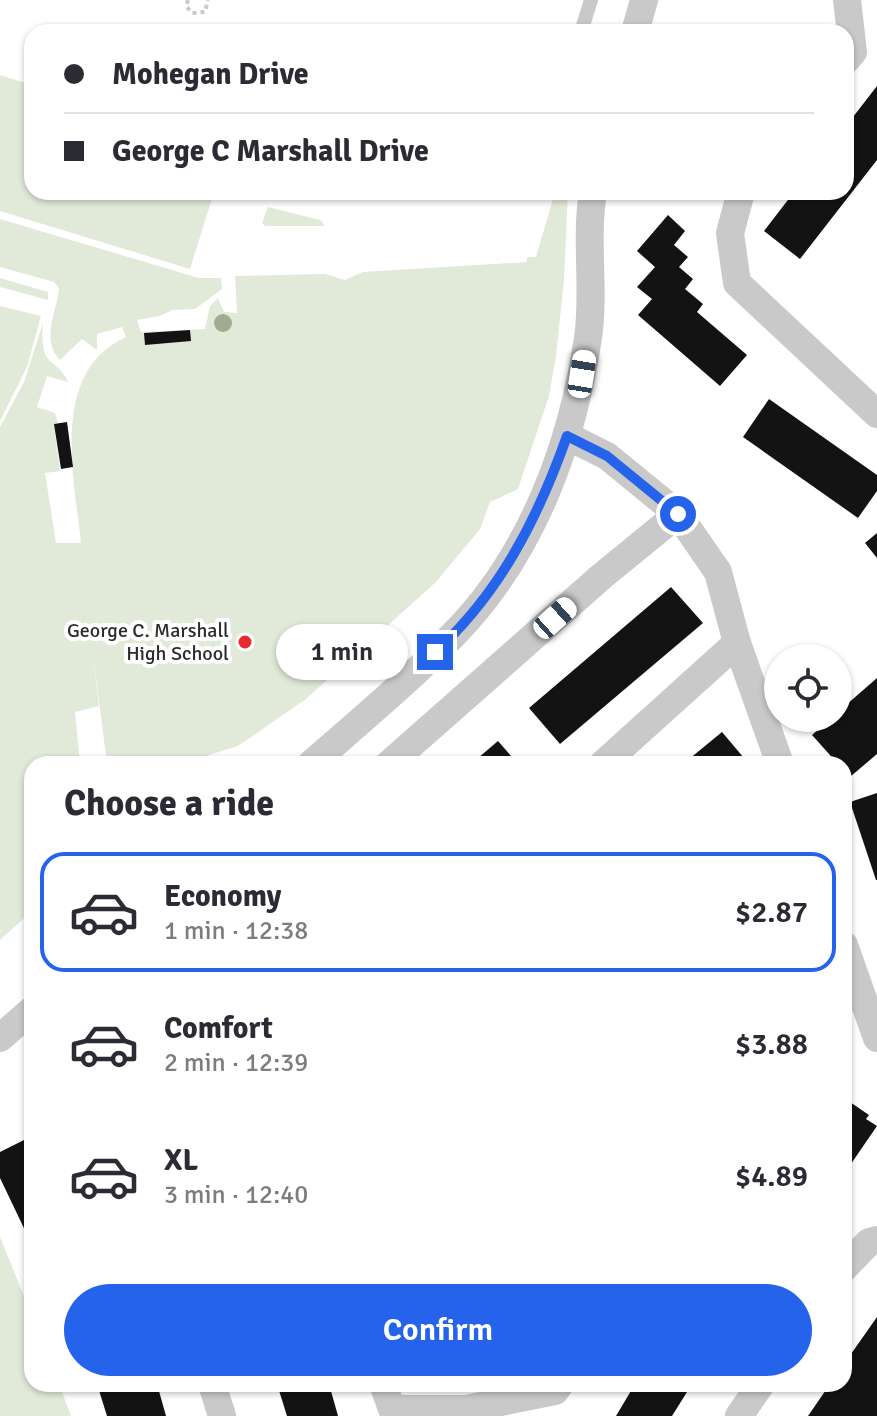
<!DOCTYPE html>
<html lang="en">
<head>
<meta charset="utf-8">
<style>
	body { margin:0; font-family:Signika,sans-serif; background:#f7f7f7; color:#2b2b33; height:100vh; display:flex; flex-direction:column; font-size:30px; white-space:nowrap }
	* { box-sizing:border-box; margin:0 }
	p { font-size:26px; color:#7c7c81 }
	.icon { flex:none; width:44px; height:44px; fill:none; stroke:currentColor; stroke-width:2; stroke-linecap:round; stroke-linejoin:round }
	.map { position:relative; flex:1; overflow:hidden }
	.details { position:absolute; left:24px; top:756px; width:828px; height:636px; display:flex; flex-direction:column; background:#fff; border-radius:24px; box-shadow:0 2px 6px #0004 }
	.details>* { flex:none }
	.banner { position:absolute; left:24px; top:24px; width:830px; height:176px; border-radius:24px; box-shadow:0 2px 6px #0004; display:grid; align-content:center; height:176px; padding:0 40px; background:#fff }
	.buttons { position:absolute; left:764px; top:644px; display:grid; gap:16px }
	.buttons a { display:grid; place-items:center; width:88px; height:88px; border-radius:50%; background:#fff; box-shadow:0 2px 6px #0004; font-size:40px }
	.end { position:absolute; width:36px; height:36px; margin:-18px; border:10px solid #2563eb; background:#fff; box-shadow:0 0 0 4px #fff }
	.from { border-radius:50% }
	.bubble { position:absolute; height:56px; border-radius:28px; background:#fff; box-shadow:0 2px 6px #0004; font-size:26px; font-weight:600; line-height:56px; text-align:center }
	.car { position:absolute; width:24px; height:48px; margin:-24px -12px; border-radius:10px; box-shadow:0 0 6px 2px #0007; background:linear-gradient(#fff 24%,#345 0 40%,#fff 0 76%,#345 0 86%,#fff 0) }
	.banner b { display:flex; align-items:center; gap:28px; height:76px; font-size:30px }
	.banner b+b { border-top:2px solid #e1e1e2 }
	.banner i { width:20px; height:20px; background:#2b2b33 }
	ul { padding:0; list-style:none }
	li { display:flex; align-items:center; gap:24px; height:120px; margin:0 16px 12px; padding:0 24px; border:4px solid transparent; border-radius:24px }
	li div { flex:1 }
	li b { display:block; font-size:30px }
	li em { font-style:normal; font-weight:600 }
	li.current { border-color:#2563eb }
	li>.icon { width:72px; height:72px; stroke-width:1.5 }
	h2 { padding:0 40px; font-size:36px; line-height:96px }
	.primary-button { display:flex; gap:16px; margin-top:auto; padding:16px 40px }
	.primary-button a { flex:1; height:92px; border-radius:48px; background:#2563eb; color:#fff; font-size:32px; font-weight:600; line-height:92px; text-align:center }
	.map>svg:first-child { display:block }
	.green { fill:#e1ead9 }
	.building { fill:#131313 }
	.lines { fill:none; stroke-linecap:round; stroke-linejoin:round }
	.path { stroke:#c9c9c9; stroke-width:4; stroke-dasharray:4 4; stroke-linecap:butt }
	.service { stroke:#c9c9c9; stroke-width:14 }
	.minor { stroke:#c9c9c9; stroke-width:28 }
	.tree { fill:#9dac92 }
	.route { stroke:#2563eb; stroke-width:10 }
	.poi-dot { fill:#e8292f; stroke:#fff; stroke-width:3 }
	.labels { text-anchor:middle; stroke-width:8; stroke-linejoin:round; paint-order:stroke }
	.poi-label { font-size:20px; fill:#2c2c2c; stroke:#fff; text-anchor:end }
</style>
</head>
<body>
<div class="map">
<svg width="877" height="1416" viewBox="0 0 877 1416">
	<rect width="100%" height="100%" fill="#fff"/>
	<g class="green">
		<path d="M0,75L32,85V192H214L190,269L0,211Z"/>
		<path d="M555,192H568L564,280L556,356L549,396L518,489L490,502L480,529L436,582L306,699L238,746L209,755L200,764H107L93,653L99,706L75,712L80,764H32V911L0,940V427L24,382L43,323C39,371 56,355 68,382L47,376L37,407L55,413L58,423L54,424L60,471L45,473L56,543H81C74,476 49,372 126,337L122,327L97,334V350L82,339L60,360C40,339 57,312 59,288L54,282L0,267V219L199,278H221L222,289L195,309L172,310L160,316L137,320L141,332L205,329L210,306L218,298L224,312L237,313L235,276L325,274L345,280L363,272L527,262V257H536Z"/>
		<path d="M268,207L320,220L325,226H265L262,223Z"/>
		<path d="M0,278L48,292V300L0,287Z"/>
		<path d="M0,306L41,316L27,367L0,421Z"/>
		<path d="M0,1237L32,1316V1384H59L71,1416H0Z"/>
	</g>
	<g class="building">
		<path d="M877,86V160L800,259L764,231L794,192H846V126Z"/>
		<path d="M668,215L685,231L674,245L688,257L679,267L693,279L685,289L703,304L697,312L747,355L720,386L638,315L652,299L637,287L655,267L637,251Z"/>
		<path d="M190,330L191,341L145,345L144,333Z"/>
		<path d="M769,399L877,475V491L858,518L743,437Z"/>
		<path d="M67,422L73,467L61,469L54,424Z"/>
		<path d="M877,533V558L865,543Z"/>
		<path d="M671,587L703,623L560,744L529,708Z"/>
		<path d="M877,678V754L850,777L844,764H838L812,735L832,718H838V712Z"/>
		<path d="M722,732L749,764H683Z"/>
		<path d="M498,741L518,764H471Z"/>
		<path d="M877,793V880H876L850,802Z"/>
		<path d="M847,1100L869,1115L866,1119L877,1126L844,1174V1105Z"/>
		<path d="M32,1136V1245L0,1178V1152Z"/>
		<path d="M877,1317V1416H808L830,1384H844V1364Z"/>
		<path d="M97,1384H157L166,1416H107Z"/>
		<path d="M277,1384H329L338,1416H287Z"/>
		<path d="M635,1384H692L672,1416H616Z"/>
	</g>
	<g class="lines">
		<path class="path" d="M188,0L186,6L192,13L205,12L208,0"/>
		<path class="service" d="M581,32L591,0"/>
		<g class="minor">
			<path d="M635,32L644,0"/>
			<path d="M846,60L853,52L847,0"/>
			<path d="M741,192L730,233L737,283L877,414"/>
			<path d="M678,514L718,572L737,643L780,764"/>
			<path d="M311,764C359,722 411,679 455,633C532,554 572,445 588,338C595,290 585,240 593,192"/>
			<path d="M389,764L602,576L678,514L607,456L567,436"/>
			<path d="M603,764L737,643"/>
			<path d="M844,945L877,1038"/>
			<path d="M0,1038L32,1010"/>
			<path d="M844,1268L869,1242L877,1240"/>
			<path d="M212,1384L222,1416"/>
			<path d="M383,1384L392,1409H466L555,1391L560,1384"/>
			<path d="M739,1416L761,1384"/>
		</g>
	</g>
	<circle class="tree" cx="223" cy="323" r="9"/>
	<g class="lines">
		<path class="route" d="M435,652C500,593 538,518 567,436L607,456L678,514"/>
	</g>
	<circle class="poi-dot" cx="245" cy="642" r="8"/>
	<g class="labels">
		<g class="poi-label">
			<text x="229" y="637">George C. Marshall<tspan x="229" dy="23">High School</tspan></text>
		</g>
	</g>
</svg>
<div class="buttons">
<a><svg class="icon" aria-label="locate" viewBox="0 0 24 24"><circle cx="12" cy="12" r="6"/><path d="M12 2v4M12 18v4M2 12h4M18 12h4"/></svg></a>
</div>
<i class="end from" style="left:678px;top:514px"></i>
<i class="end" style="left:435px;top:652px"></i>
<div class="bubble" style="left:276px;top:624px;width:132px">1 min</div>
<i class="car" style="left:582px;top:374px;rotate:9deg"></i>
<i class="car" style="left:555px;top:618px;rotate:48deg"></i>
<div class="banner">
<b><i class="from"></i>Mohegan Drive</b>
<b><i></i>George C Marshall Drive</b>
</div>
<section class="details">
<h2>Choose a ride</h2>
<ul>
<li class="current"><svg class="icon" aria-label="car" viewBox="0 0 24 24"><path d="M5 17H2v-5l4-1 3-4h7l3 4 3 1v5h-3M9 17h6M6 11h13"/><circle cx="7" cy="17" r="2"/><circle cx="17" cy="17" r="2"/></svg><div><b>Economy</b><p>1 min · 12:38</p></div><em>$2.87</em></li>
<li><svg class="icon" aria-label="car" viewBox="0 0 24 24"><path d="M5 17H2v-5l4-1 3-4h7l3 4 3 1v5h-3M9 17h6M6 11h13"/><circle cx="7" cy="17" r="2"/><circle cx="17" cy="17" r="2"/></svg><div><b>Comfort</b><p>2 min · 12:39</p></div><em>$3.88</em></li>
<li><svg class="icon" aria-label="car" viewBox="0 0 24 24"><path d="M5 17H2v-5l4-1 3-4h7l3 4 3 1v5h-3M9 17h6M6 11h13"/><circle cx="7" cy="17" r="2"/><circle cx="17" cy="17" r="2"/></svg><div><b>XL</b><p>3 min · 12:40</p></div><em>$4.89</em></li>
</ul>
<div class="primary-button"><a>Confirm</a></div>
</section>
</div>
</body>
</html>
